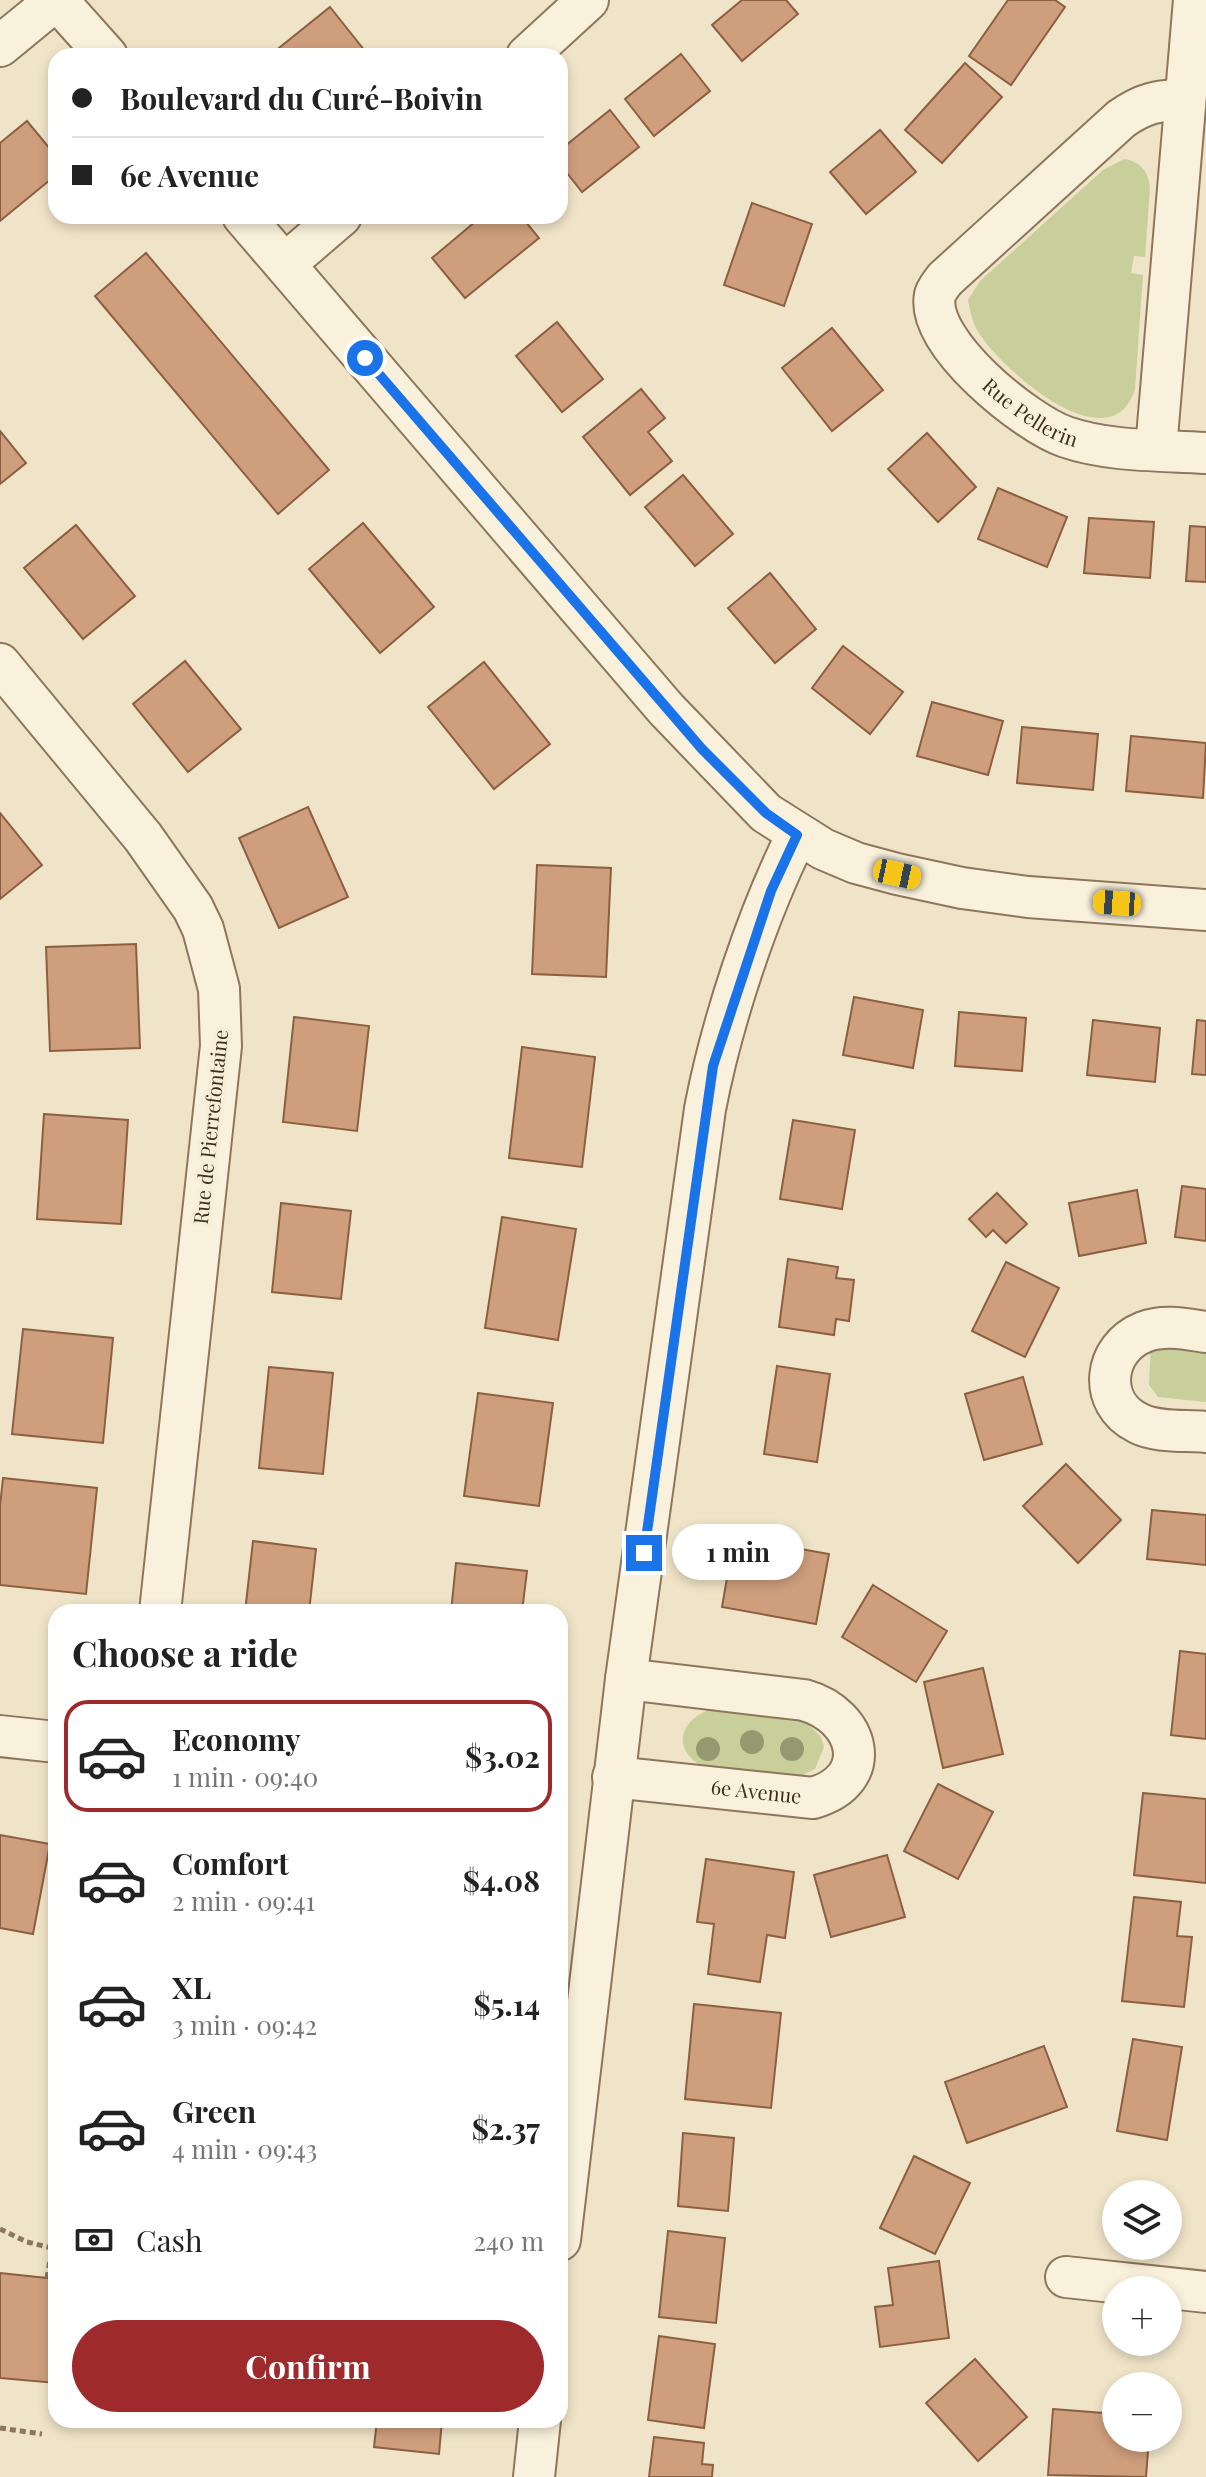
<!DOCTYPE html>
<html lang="en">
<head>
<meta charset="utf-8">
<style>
	body { margin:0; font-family:"Playfair Display",serif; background:#f6f6f6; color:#222; height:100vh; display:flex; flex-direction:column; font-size:30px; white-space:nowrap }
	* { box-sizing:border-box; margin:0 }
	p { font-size:26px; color:#767676 }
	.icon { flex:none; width:44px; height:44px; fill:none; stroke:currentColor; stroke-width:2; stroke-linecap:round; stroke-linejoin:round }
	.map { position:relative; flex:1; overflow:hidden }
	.panel { position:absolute; left:48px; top:1604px; width:520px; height:824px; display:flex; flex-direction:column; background:#fff; border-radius:24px; box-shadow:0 4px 12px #0003 }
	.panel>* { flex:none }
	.guide { position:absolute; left:48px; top:48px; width:520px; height:176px; border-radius:24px; box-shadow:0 4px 12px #0003; display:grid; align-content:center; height:176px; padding:0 24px; background:#fff }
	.buttons { position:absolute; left:1102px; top:2180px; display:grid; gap:16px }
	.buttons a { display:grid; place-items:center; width:80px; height:80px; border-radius:50%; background:#fff; box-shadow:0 4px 12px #0003; font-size:40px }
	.end { position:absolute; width:36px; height:36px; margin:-18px; border:10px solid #1a73e8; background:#fff; box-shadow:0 0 0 4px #fff }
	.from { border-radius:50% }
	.bubble { position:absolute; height:56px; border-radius:28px; background:#fff; box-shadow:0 4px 12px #0003; font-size:26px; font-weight:700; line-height:56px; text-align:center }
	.car { position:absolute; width:24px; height:48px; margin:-24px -12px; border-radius:10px; box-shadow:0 0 6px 2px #0007; background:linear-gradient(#f5c518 24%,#345 0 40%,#f5c518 0 76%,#345 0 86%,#f5c518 0) }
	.guide b { display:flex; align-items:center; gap:28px; height:76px; font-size:30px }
	.guide b+b { border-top:2px solid #e0e0e0 }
	.guide i { width:20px; height:20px; background:#222 }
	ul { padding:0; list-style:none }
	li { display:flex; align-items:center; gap:24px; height:112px; margin:0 16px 12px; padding:0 8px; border:4px solid transparent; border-radius:24px }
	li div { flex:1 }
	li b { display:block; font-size:30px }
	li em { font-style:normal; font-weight:700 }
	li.active { border-color:#9e2a2b }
	li>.icon { width:72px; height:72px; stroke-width:1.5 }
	h2 { padding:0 24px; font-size:36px; line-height:96px }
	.pay { display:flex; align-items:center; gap:20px; height:88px; padding:0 24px; font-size:30px }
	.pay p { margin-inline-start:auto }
	.primary-button { display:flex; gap:16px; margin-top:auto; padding:16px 24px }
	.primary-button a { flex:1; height:92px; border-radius:48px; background:#9e2a2b; color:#fff; font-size:32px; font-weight:700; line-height:92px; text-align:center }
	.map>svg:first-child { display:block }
	.green { fill:#c9cf9b }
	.building { fill:#cf9f7d; stroke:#8d5f41; stroke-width:2 }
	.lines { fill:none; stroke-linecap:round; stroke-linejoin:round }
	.minor-casing { stroke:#8d765c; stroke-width:44 }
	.path { stroke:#8d765c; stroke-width:5; stroke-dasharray:6 4; stroke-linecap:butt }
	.minor { stroke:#faf1dc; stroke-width:40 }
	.tree { fill:#96986f }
	.route { stroke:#1a73e8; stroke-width:10 }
	.labels { text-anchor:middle; stroke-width:8; stroke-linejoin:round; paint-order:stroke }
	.street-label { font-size:20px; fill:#3d2e20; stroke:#f7eed8 }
</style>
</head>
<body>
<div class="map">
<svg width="1206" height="2477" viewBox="0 0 1206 2477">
	<rect width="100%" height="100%" fill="#f0e4c8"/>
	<g class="green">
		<path d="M1124,159C1140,161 1149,172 1150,188L1145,257L1134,256L1131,273L1143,275L1135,389C1111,467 998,367 977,330C972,320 970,311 968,300L980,281L1103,170Z"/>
		<path d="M1151,1342L1206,1348V1402L1158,1397L1149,1385Z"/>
		<path d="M709,1710L805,1721L821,1737L824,1747L815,1769L798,1777L702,1766C672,1750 679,1721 709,1710Z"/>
	</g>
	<g class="building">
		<path d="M742,0H786L798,14L742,61L712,25Z"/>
		<path d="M1008,0H1055L1065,7L1011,85L969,56Z"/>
		<path d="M330,7L369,56H269Z"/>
		<path d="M681,54L710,91L654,136L625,99Z"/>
		<path d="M965,63L1002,97L942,163L905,130Z"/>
		<path d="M610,110L639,147L582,192L560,164V150Z"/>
		<path d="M27,121L56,156V175L0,221V143Z"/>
		<path d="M880,130L916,172L866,214L830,172Z"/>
		<path d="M752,203L812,224L784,306L724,285Z"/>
		<path d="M482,216H521L539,238L465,298L432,258Z"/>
		<path d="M146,253L329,470L278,514L95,296Z"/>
		<path d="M557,322L603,379L562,412L516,356Z"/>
		<path d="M832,328L883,390L832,431L782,368Z"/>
		<path d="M641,389L665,418L648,432L672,461L630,495L583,437Z"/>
		<path d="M0,431L26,463L0,484Z"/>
		<path d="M927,433L976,487L938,522L888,469Z"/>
		<path d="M683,475L733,534L695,566L645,507Z"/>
		<path d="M998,488L1067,517L1047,567L978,539Z"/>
		<path d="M1089,518L1154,522L1150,578L1084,573Z"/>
		<path d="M363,523L434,607L380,653L309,569Z"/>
		<path d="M76,525L135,596L83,639L24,568Z"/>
		<path d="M1190,526L1206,527V582L1186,581Z"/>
		<path d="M770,573L816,629L775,663L728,608Z"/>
		<path d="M843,646L903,692L870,734L812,688Z"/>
		<path d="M185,661L241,729L188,772L133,704Z"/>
		<path d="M484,662L550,744L494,789L428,707Z"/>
		<path d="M932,702L1003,721L988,775L917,756Z"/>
		<path d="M1022,727L1098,734L1093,790L1017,783Z"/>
		<path d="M1131,736L1206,743L1203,798L1126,791Z"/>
		<path d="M308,807L348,897L279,928L239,838Z"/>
		<path d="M0,813L42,865L0,899Z"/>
		<path d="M537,865L611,868L606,977L532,974Z"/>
		<path d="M136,944L140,1048L50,1051L46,947Z"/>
		<path d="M854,997L923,1010L913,1068L843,1055Z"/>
		<path d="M959,1012L1026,1018L1022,1071L955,1066Z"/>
		<path d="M294,1017L369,1026L357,1131L283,1122Z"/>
		<path d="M1093,1020L1160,1028L1155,1082L1087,1075Z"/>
		<path d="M1197,1020L1206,1021V1075L1192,1074Z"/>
		<path d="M522,1047L595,1057L582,1167L509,1158Z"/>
		<path d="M44,1114L128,1120L121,1224L37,1219Z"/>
		<path d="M793,1120L855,1130L842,1209L780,1199Z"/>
		<path d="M1182,1186L1206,1189V1241L1175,1237Z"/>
		<path d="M1137,1190L1146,1243L1079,1256L1069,1203Z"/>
		<path d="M997,1193L1027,1224L1006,1243L993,1230L986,1237L969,1219Z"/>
		<path d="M281,1203L351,1211L341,1299L272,1292Z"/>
		<path d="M502,1217L576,1229L558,1340L485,1328Z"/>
		<path d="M788,1259L838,1267L836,1278L854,1280L849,1321L836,1319L834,1335L779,1327Z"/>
		<path d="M1006,1262L1059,1288L1025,1357L972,1331Z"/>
		<path d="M23,1329L113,1338L103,1443L12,1434Z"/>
		<path d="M777,1366L830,1374L817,1462L764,1454Z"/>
		<path d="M269,1367L333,1373L323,1474L259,1468Z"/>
		<path d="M1023,1377L1042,1444L984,1460L965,1394Z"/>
		<path d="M478,1393L553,1403L539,1506L464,1496Z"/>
		<path d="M1066,1464L1121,1520L1078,1563L1023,1506Z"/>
		<path d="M3,1478L97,1488L86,1594L0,1585V1506Z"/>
		<path d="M1152,1510L1206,1515V1565L1147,1559Z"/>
		<path d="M734,1537L829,1554L816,1624L722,1607Z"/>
		<path d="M253,1541L316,1549L309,1612H245Z"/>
		<path d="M456,1563L527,1571L522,1612H451Z"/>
		<path d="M873,1585L947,1631L916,1682L842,1637Z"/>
		<path d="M1180,1651L1206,1654V1739L1171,1735Z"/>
		<path d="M983,1668L1003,1754L943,1768L924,1682Z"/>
		<path d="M938,1784L993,1812L958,1879L904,1851Z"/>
		<path d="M1143,1793L1206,1799V1883L1134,1875Z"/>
		<path d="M0,1835L50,1844L33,1934L0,1928Z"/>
		<path d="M887,1855L905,1917L831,1937L814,1875Z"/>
		<path d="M706,1859L794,1872L785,1938L767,1935L760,1982L708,1974L714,1924L697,1922Z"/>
		<path d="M1134,1897L1181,1902L1177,1936L1192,1937L1184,2007L1122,2001Z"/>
		<path d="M694,2004L781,2013L771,2108L685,2099Z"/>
		<path d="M1133,2039L1182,2047L1167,2140L1117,2131Z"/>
		<path d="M1044,2046L1067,2107L967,2143L945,2082Z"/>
		<path d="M683,2133L734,2138L728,2211L678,2206Z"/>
		<path d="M914,2156L970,2183L935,2254L880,2228Z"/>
		<path d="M668,2231L725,2238L716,2323L659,2317Z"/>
		<path d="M939,2261L949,2338L880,2347L875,2307L893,2305L888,2268Z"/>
		<path d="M0,2273L56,2279V2383L0,2378Z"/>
		<path d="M659,2336L715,2344L704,2428L648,2420Z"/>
		<path d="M975,2359L1027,2417L978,2461L926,2403Z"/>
		<path d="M1053,2409L1116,2414V2438H1149L1146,2477L1048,2475Z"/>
		<path d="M377,2420H442L439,2454L374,2447Z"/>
		<path d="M654,2437L704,2443L702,2464L713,2465L712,2477H649Z"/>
	</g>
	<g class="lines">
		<g class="minor-casing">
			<g id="minor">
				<path d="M57,0L107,56"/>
				<path d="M0,46L56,0"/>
				<path d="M527,56L588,0"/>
				<path id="s1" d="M1185,101C1159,99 1142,104 1121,119L945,279C941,284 937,289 935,295C925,343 1027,424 1066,437C1110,452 1161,450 1206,453"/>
				<path d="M243,216L666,709L766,813L823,849L856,863L897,874L962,888L1028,897L1206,910"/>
				<path d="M285,264L341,216"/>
				<path d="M1156,449L1194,0"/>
				<path d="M0,664L143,837L193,908L203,929L219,989L221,1046L160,1612"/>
				<path d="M1206,1332C1186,1329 1164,1324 1144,1332C1103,1348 1097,1403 1138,1423C1157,1433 1186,1430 1206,1432"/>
				<path d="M0,1736L56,1742"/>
				<path id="s2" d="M613,1777L813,1798C876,1780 861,1716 804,1700L626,1679"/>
				<path d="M560,2240L626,1679L705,1109C722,1021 757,915 797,835"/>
				<path d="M1066,2277L1206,2292"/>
				<path d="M534,2477L540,2420"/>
			</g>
		</g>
		<g class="path">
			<path d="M0,2229L27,2242L56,2249"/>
			<path d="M47,2278L56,2224"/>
			<path d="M0,2428L42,2434"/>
		</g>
		<use href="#minor" class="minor"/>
	</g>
	<g class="tree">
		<circle cx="752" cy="1742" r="12"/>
		<circle cx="708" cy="1749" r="12"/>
		<circle cx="792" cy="1749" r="12"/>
	</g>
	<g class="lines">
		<path class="route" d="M365,358L702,749L766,813L797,835L771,891L713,1066L644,1553"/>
	</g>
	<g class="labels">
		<g class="street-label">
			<text dy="7" stroke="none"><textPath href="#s1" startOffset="484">Rue Pellerin</textPath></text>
			<text transform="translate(211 1127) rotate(-84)" y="7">Rue de Pierrefontaine</text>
			<text dy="7" stroke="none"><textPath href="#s2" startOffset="144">6e Avenue</textPath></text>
		</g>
	</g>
</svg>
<div class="buttons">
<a><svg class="icon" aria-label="layers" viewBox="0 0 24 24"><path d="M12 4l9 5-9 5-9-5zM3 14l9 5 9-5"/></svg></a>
<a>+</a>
<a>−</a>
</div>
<i class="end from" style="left:365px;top:358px"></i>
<i class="end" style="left:644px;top:1553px"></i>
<div class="bubble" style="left:672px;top:1524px;width:132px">1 min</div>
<i class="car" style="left:897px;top:874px;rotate:102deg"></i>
<i class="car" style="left:1117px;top:903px;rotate:274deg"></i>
<div class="guide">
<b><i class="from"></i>Boulevard du Curé-Boivin</b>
<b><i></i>6e Avenue</b>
</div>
<section class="panel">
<h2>Choose a ride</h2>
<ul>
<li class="active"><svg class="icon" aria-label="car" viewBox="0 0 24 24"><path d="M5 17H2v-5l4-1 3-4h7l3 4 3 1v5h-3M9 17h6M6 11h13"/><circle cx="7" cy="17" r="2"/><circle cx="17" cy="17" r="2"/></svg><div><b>Economy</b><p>1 min · 09:40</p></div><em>$3.02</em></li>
<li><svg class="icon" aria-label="car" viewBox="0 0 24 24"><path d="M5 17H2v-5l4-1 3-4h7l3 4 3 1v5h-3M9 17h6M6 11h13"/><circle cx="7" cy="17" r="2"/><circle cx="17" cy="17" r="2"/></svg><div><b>Comfort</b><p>2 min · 09:41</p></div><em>$4.08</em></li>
<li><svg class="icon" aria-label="car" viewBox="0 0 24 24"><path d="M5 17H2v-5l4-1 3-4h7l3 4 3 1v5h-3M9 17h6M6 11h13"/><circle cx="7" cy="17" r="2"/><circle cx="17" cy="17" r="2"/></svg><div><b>XL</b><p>3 min · 09:42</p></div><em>$5.14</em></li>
<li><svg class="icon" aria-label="car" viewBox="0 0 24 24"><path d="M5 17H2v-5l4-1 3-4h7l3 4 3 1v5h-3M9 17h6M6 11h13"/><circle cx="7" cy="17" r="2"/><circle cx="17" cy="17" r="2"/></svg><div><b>Green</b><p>4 min · 09:43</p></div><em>$2.37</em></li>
</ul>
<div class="pay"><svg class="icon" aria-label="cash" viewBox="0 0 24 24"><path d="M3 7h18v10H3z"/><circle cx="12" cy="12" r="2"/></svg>Cash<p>240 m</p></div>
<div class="primary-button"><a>Confirm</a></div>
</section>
</div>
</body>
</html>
